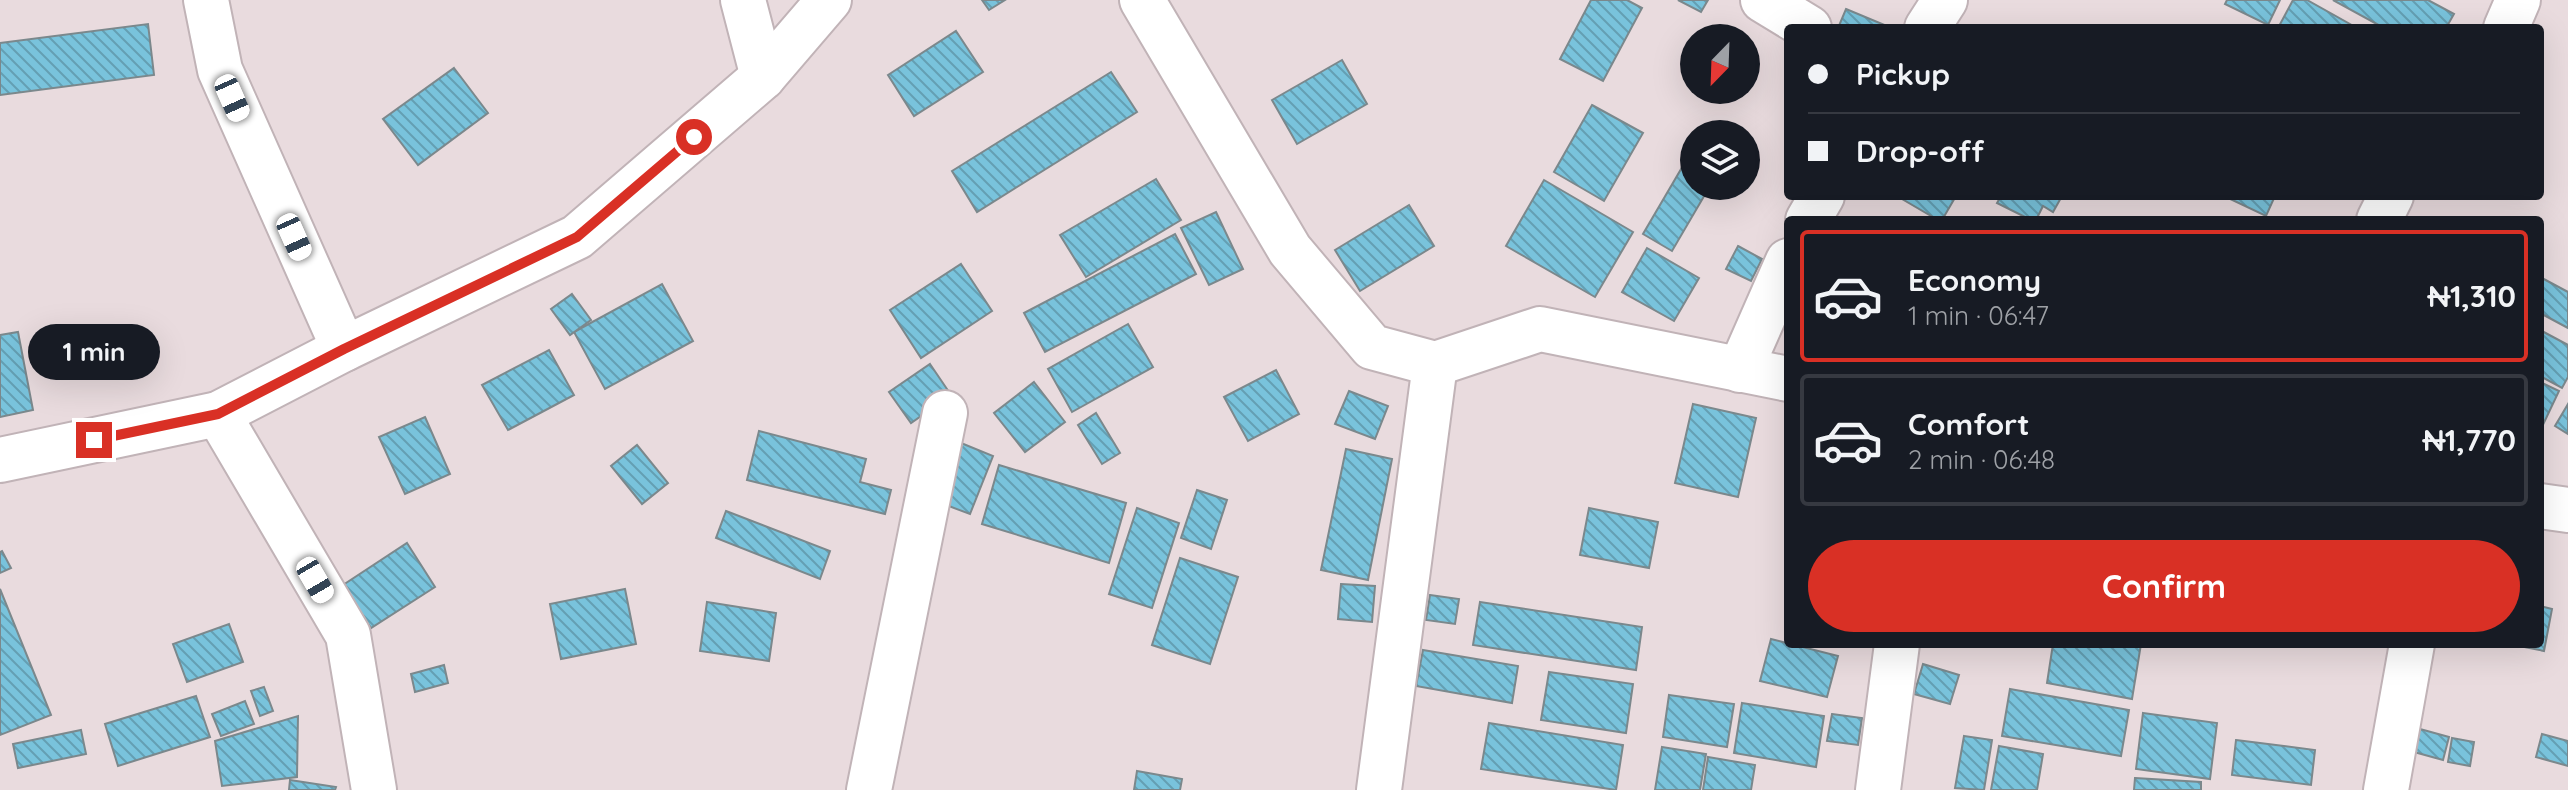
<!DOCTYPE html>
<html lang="en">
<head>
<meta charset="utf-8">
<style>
	body { margin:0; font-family:Quicksand,sans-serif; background:#20242c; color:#f1f3f6; height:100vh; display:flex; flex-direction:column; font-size:30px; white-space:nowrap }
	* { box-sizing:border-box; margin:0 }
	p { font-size:26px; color:#9ea1a6 }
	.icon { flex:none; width:44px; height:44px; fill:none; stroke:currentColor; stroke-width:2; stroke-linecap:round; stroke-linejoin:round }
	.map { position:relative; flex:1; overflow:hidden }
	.drawer { position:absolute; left:1784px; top:216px; width:760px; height:432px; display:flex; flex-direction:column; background:#171b24; border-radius:8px; box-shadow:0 8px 32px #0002 }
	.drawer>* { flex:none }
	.hud { position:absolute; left:1784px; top:24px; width:760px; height:176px; border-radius:8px; box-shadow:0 8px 32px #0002; display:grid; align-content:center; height:176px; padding:0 24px; background:#171b24 }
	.needle { width:52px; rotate:203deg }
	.tools { position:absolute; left:1680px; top:24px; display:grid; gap:16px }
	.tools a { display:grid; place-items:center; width:80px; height:80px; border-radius:50%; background:#171b24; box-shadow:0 8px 32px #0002; font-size:40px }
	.end { position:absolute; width:36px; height:36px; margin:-18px; border:10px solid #d93025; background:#fff; box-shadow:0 0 0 4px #fff }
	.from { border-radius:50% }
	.bubble { position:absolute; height:56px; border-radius:28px; background:#171b24; box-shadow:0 8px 32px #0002; font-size:26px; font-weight:800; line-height:56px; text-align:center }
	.car { position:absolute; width:24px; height:48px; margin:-24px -12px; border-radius:10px; box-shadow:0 0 6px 2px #0007; background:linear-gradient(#fff 24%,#345 0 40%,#fff 0 76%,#345 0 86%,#fff 0) }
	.hud b { display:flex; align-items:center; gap:28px; height:76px; font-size:30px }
	.hud b+b { border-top:2px solid #363941 }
	.hud i { width:20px; height:20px; background:#f1f3f6 }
	ul { padding:14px 0 0; list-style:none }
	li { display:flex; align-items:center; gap:24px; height:132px; margin:0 16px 12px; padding:0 8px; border:4px solid #363941; border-radius:8px }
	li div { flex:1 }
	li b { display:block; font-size:30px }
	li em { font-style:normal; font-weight:800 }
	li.current { border-color:#d93025 }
	li>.icon { width:72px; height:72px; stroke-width:1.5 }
	.action { display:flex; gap:16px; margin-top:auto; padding:16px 24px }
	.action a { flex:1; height:92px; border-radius:48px; background:#d93025; color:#fff; font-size:32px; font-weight:800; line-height:92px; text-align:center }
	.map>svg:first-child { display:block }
	.building { fill:url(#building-back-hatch); stroke:#7b888c; stroke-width:2 }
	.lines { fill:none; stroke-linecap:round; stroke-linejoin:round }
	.street-casing { stroke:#c1b3b7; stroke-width:48 }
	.street { stroke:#fff; stroke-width:44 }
	.route { stroke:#d93025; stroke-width:10 }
</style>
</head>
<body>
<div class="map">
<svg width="2568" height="790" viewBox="0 0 2568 790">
	<defs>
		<pattern id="building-back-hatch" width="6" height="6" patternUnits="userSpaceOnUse" patternTransform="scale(2)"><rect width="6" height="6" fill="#79c3dc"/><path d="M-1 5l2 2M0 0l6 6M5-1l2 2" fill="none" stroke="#649fb3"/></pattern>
	</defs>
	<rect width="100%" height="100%" fill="#e9dbde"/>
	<g class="building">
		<path d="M982,0H1005L989,10Z"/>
		<path d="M1591,0H1627L1642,8L1603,81L1560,59Z"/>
		<path d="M1678,0H1708L1701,12Z"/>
		<path d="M2227,0H2280L2268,25L2225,4Z"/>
		<path d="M2293,0H2307L2357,28H2278Z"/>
		<path d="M2333,0H2428L2454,14L2446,28H2384Z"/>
		<path d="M1846,9L1887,26L1886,28H1838Z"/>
		<path d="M148,24L154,75L0,95V43Z"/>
		<path d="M956,31L983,72L914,116L888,75Z"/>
		<path d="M1342,60L1367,104L1297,144L1272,100Z"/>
		<path d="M454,68L488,113L418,165L383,119Z"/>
		<path d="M1111,72L1137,112L977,212L952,171Z"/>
		<path d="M1592,105L1643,133L1604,201L1554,172Z"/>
		<path d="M1694,147V186H1710L1672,251L1643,234Z"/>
		<path d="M1156,179L1181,220L1086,277L1060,235Z"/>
		<path d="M1544,180L1633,232L1595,297L1506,246Z"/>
		<path d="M1897,196H1956L1942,220H1938Z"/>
		<path d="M2001,196H2062L2053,212L2043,206L2036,220H2031L1997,203Z"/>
		<path d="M2224,196H2275L2266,216Z"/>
		<path d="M1409,205L1434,246L1360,291L1335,250Z"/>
		<path d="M1216,212L1243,269L1209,285L1181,228Z"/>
		<path d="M1175,234L1196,274L1045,352L1024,313Z"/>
		<path d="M1738,246L1762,259L1751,281L1726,269Z"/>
		<path d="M1647,248L1699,278L1674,321L1622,292Z"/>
		<path d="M961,264L992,311L921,358L890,310Z"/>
		<path d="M2540,277L2568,292V328L2540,313Z"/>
		<path d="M662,284L693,341L605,389L574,332Z"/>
		<path d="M572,294L591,320L570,335L551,309Z"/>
		<path d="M1128,324L1153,367L1072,412L1048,369Z"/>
		<path d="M2540,330L2568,345V377L2562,388L2540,376Z"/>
		<path d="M18,332L33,410L0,417V335Z"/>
		<path d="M549,350L574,395L508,430L482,385Z"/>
		<path d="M930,364L951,395L911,423L889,392Z"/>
		<path d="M1276,370L1299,414L1248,441L1224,397Z"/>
		<path d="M1034,382L1065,422L1025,452L994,413Z"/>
		<path d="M2540,382L2559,391L2540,431Z"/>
		<path d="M1349,391L1388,406L1375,439L1335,424Z"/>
		<path d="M1693,404L1756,418L1738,497L1675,483Z"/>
		<path d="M2568,404V434L2555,426Z"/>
		<path d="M1096,413L1120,453L1102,464L1078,425Z"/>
		<path d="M425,417L450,474L405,494L379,437Z"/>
		<path d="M759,431L866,459L860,482L891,490L885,514L747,480Z"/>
		<path d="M961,443L993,456L970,514L938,502Z"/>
		<path d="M637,445L668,483L642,504L611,466Z"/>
		<path d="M1346,449L1392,459L1368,580L1321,570Z"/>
		<path d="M999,465L1126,503L1109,563L982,524Z"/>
		<path d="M1197,490L1227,500L1211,549L1181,538Z"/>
		<path d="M1137,508L1179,523L1152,608L1109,594Z"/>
		<path d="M1589,508L1658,522L1649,568L1580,555Z"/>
		<path d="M726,511L830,551L820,579L716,538Z"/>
		<path d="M407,543L435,587L371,628L343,585Z"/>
		<path d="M2,551L11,568L0,573V552Z"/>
		<path d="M1180,558L1238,577L1210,664L1152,645Z"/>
		<path d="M1341,584L1375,586L1372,622L1338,619Z"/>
		<path d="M0,589L51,715L0,735Z"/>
		<path d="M625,589L636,644L561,659L550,604Z"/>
		<path d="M1430,595L1459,599L1455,624L1426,620Z"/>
		<path d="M707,602L776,613L769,661L700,651Z"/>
		<path d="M1480,602L1642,627L1636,670L1473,645Z"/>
		<path d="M2540,606L2552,609L2544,651L2509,644H2540Z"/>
		<path d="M229,624L243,662L187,682L173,644Z"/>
		<path d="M1771,639L1838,656L1827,697L1760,681Z"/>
		<path d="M2053,644H2141L2132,699L2047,683Z"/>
		<path d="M1423,650L1518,666L1512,703L1416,686Z"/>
		<path d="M1923,664L1959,675L1950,704L1914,694Z"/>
		<path d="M444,665L448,683L415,692L411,674Z"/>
		<path d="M1549,672L1633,684L1626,733L1541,720Z"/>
		<path d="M264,687L273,711L260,716L251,691Z"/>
		<path d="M2010,689L2129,710L2121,756L2002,736Z"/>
		<path d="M1669,695L1734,704L1727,747L1663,737Z"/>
		<path d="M196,696L210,737L118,766L105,724Z"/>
		<path d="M245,701L254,724L221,736L212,714Z"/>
		<path d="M1742,703L1824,716L1816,767L1734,753Z"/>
		<path d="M2143,713L2217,723L2210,779L2136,769Z"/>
		<path d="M1832,714L1862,718L1858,745L1827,741Z"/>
		<path d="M298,716L297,777L222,786L215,741Z"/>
		<path d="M1489,723L1623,745L1616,790L1481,769Z"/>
		<path d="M2420,729L2449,737L2443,760L2414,752Z"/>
		<path d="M81,730L86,754L18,768L13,744Z"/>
		<path d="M2542,734L2568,741V766L2536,757Z"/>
		<path d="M1964,736L1992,740L1984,790L1955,788Z"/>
		<path d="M2452,738L2474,742L2470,766L2448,762Z"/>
		<path d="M2236,740L2315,750L2311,785L2232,775Z"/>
		<path d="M1999,746L2043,754L2037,790H1991Z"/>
		<path d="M1662,747L1706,754L1700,790H1655Z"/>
		<path d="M1708,757L1755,765L1751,790H1703Z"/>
		<path d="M1137,771L1182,779L1180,790H1134Z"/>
		<path d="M2135,778L2201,782V790H2134Z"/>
		<path d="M290,780L336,787L335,790H289Z"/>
	</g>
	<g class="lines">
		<g class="street-casing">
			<g id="street">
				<path d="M206,0L220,70L344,349"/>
				<path d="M743,0L763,77"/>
				<path d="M1142,0L1290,250L1372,347L1435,364L1379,790"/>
				<path d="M1763,0L1809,28"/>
				<path d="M1927,28L1945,0"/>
				<path d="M2506,28L2518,0"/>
				<path d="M1808,220L1822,196"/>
				<path d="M2379,220L2391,196"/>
				<path d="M1435,364L1540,329L1788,379"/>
				<path d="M1740,370L1788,261"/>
				<path d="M218,414L348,635L374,790"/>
				<path d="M0,460L218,414L344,349L577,237L763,77L829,0"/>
				<path d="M2540,506L2568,510"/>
				<path d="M869,790L945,413"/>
				<path d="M1878,790L1897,644"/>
				<path d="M2386,790L2412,644"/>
			</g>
		</g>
		<use href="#street" class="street"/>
	</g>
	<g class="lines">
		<path class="route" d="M94,440L218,414L344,349L577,237L694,137"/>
	</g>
</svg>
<div class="tools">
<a><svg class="needle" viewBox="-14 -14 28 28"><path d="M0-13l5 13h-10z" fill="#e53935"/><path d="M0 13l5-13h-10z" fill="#9ea1a6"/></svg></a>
<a><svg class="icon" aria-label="layers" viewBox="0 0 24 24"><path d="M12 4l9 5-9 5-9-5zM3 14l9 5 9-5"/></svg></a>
</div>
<i class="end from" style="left:694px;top:137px"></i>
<i class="end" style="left:94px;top:440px"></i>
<div class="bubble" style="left:28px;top:324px;width:132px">1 min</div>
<i class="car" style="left:232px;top:98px;rotate:156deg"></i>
<i class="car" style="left:294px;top:237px;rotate:156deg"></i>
<i class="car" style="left:315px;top:580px;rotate:150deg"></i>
<div class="hud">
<b><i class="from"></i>Pickup</b>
<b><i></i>Drop-off</b>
</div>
<section class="drawer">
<ul>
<li class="current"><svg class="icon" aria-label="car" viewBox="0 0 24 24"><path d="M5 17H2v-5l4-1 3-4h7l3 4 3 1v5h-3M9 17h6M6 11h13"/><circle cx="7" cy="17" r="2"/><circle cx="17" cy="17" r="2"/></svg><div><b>Economy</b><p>1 min · 06:47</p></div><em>₦1,310</em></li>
<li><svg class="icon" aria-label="car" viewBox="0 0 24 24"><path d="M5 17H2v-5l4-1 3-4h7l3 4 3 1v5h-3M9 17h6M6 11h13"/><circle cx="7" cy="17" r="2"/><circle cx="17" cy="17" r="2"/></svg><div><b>Comfort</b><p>2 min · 06:48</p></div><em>₦1,770</em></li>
</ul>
<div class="action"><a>Confirm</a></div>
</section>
</div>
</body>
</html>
